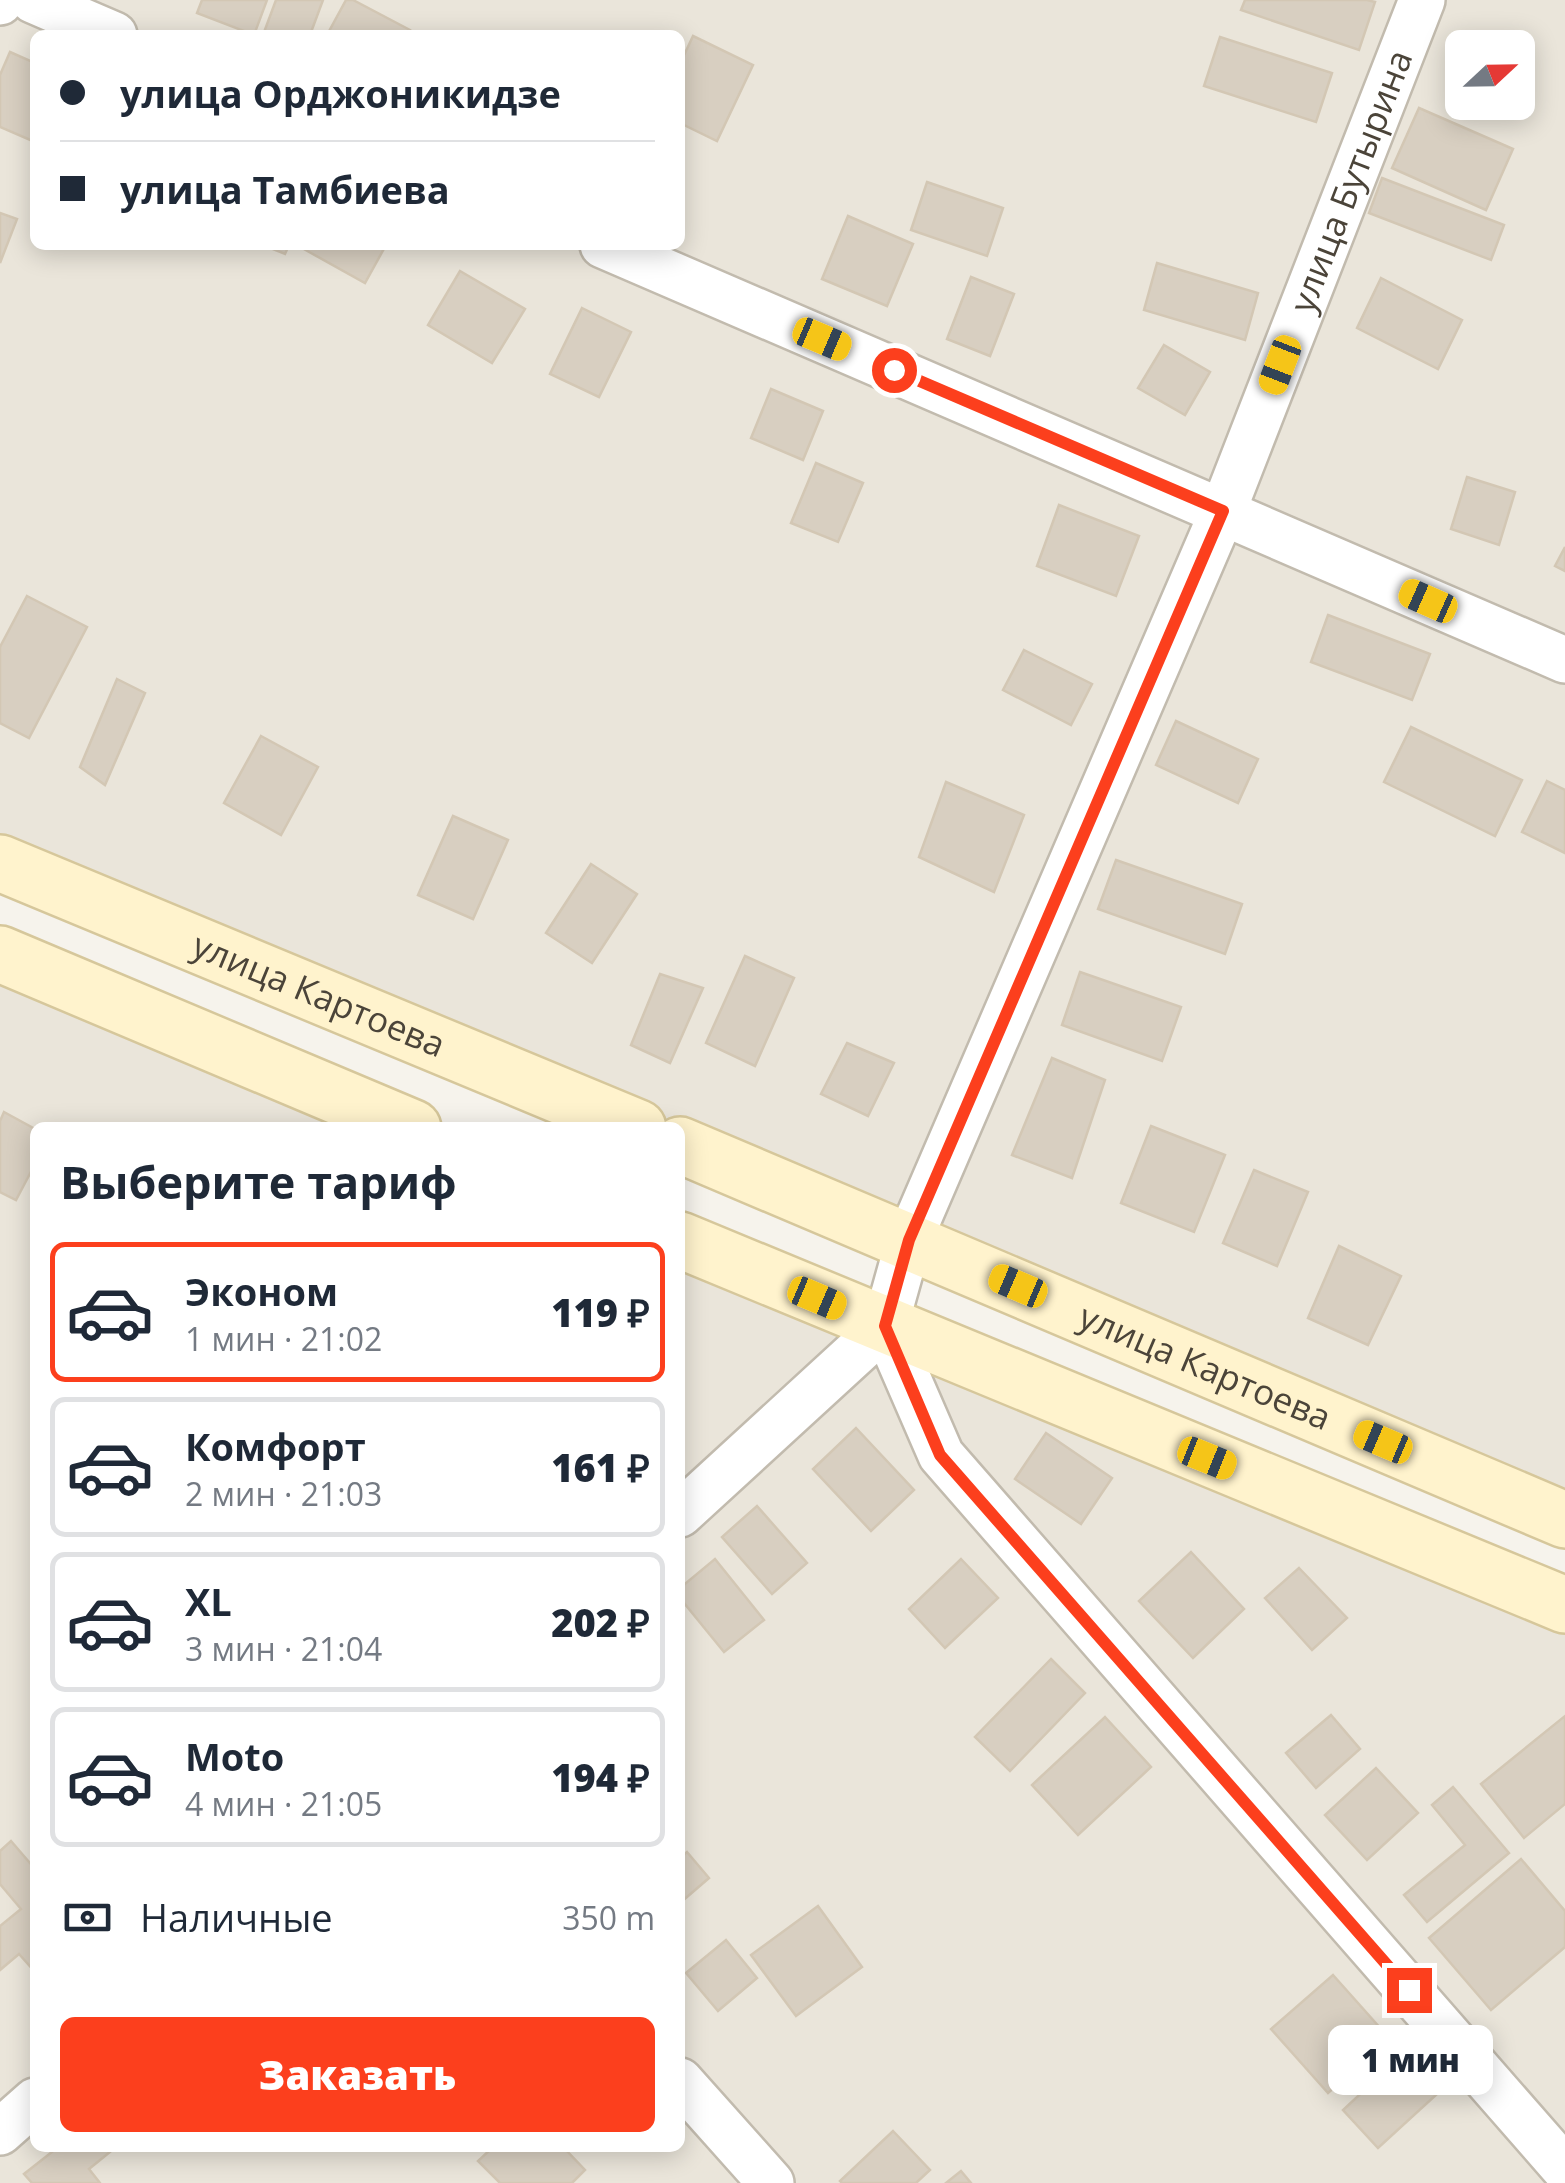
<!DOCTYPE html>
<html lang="ru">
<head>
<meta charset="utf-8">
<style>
	body { margin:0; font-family:"Open Sans",sans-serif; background:#f6f6f7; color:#1f2937; height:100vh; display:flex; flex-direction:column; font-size:38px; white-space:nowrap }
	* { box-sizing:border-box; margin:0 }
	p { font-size:32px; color:#747a83 }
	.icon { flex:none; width:55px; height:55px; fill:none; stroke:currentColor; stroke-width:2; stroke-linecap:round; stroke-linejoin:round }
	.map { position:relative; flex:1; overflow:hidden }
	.side { position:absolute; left:30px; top:1122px; width:655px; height:1030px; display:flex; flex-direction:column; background:#fff; border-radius:15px; box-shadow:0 5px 25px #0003 }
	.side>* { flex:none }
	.top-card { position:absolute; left:30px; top:30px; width:655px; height:220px; border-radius:15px; box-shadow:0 5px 25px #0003; display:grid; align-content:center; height:220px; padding:0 30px; background:#fff }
	.needle { width:65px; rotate:68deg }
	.tools { position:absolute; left:1445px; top:30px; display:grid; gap:20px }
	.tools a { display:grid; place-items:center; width:90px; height:90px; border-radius:15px; background:#fff; box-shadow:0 5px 25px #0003; font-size:50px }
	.end { position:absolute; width:45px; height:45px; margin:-22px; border:12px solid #fc3f1d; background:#fff; box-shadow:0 0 0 5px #fff }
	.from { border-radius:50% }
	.bubble { position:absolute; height:70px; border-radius:15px; background:#fff; box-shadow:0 5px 25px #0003; font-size:32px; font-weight:800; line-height:70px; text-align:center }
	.car { position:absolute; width:30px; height:60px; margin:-30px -15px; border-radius:12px; box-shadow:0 0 8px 2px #0007; background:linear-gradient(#f5c518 24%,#345 0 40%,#f5c518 0 76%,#345 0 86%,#f5c518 0) }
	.top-card b { display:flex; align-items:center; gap:35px; height:95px; font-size:38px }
	.top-card b+b { border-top:2px solid #e0e1e3 }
	.top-card i { width:25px; height:25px; background:#1f2937 }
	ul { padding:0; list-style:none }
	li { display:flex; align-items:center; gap:30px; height:140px; margin:0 20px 15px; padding:0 10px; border:5px solid #e0e1e3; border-radius:15px }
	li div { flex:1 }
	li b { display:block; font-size:38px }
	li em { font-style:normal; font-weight:800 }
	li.active { border-color:#fc3f1d }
	li>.icon { width:90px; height:90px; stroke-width:1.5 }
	h2 { padding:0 30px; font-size:45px; line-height:120px }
	.pay { display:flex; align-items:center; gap:25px; height:110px; padding:0 30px; font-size:38px }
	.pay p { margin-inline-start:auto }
	.primary-button { display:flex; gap:20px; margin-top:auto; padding:20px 30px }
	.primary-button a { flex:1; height:115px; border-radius:15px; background:#fc3f1d; color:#fff; font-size:40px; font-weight:800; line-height:115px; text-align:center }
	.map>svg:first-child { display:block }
	.residential { fill:#eae5da; fill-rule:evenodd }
	.building { fill:#d8cfc1; stroke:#d3c7b4; stroke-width:2.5 }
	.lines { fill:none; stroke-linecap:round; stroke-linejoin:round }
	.minor-casing { stroke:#c2bbae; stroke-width:50 }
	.secondary-casing { stroke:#d6c79b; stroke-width:60 }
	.minor { stroke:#fff; stroke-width:45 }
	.secondary { stroke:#fff3cd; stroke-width:55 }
	.route { stroke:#fc3f1d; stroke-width:12 }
	.labels { text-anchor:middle; stroke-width:8; stroke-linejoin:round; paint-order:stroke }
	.street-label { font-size:35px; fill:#4b4439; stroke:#fff }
</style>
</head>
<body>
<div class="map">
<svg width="1565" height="2183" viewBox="0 0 1565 2183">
	<rect width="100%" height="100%" fill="#f6f3ec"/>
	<g class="residential">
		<path d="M0,0H1565V1520L638,1127L0,863ZM35,35H680V245H35ZM1462,48H1518V102H1462Z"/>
		<path d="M0,954L413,1127L35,1128V2148H680V1240L1565,1605V2183H0Z"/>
	</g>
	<g class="building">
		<path d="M202,0H267L254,35L197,13Z"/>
		<path d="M276,0H323L310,35H263Z"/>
		<path d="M346,0H353L410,30L408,35H327Z"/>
		<path d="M1245,0H1367L1375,2L1359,50L1241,10Z"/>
		<path d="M693,36L753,65L717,141L680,123V64Z"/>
		<path d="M1220,37L1332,73L1316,122L1204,86Z"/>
		<path d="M10,52L35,63V142L0,127V75Z"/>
		<path d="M1419,108L1513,149L1486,210L1392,168Z"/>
		<path d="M1382,178L1504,225L1491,260L1369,213Z"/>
		<path d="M927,182L1003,208L987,256L911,230Z"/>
		<path d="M0,213L17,219L0,263Z"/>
		<path d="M848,216L913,244L887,306L822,279Z"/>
		<path d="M263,245H289L285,254Z"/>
		<path d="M303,245H386L365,283L302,248Z"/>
		<path d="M1157,263L1258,293L1245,340L1144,310Z"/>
		<path d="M460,271L525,309L492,363L428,325Z"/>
		<path d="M971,277L1014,294L990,356L947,339Z"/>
		<path d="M1381,278L1462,320L1438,369L1357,328Z"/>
		<path d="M582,308L631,332L599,397L550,374Z"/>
		<path d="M1164,345L1210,372L1185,415L1138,388Z"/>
		<path d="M771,389L823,411L803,460L751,438Z"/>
		<path d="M816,463L863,483L838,542L791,523Z"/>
		<path d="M1467,477L1515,492L1499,545L1451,529Z"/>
		<path d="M1059,505L1139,536L1116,596L1037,566Z"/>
		<path d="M1565,547V571L1555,566Z"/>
		<path d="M27,596L87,627L29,738L0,723V647Z"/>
		<path d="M1328,615L1430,654L1412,700L1311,662Z"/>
		<path d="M1024,650L1092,684L1071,725L1003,690Z"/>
		<path d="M117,679L145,693L105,785L80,767Z"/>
		<path d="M1176,721L1258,759L1238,803L1156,765Z"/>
		<path d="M1411,727L1522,780L1495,836L1384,782Z"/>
		<path d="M261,736L318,767L281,835L224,803Z"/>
		<path d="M1547,781L1565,790V853L1522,832Z"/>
		<path d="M946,782L1024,815L994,892L919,857Z"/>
		<path d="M453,816L508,840L473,919L418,895Z"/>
		<path d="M1116,860L1242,904L1225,954L1098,909Z"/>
		<path d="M591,864L637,894L592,963L546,933Z"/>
		<path d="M745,956L794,978L755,1066L706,1043Z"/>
		<path d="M1080,972L1181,1007L1162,1061L1062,1025Z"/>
		<path d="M660,974L703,988L670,1063L631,1045Z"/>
		<path d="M847,1043L894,1063L868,1116L821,1094Z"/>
		<path d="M1052,1058L1105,1080L1072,1178L1012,1155Z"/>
		<path d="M4,1112L35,1129V1164L16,1200L0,1192V1121Z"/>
		<path d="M1151,1126L1225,1155L1194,1232L1121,1203Z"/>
		<path d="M1254,1170L1308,1192L1277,1266L1223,1243Z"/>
		<path d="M1339,1246L1401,1276L1368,1345L1308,1318Z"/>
		<path d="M856,1428L914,1490L871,1531L813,1469Z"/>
		<path d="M1046,1433L1112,1478L1081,1524L1015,1479Z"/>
		<path d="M757,1506L807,1563L772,1594L722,1537Z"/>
		<path d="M1191,1552L1244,1609L1193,1658L1139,1601Z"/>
		<path d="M715,1559L764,1620L724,1652L680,1598V1588Z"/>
		<path d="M961,1559L998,1598L945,1648L909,1609Z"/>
		<path d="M1299,1568L1347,1618L1312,1650L1265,1598Z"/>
		<path d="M1051,1659L1085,1693L1010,1771L975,1737Z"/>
		<path d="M1331,1715L1360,1749L1316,1788L1286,1753Z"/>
		<path d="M1565,1716V1804L1524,1838L1481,1784Z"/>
		<path d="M1105,1717L1151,1767L1078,1835L1032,1785Z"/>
		<path d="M1376,1768L1418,1813L1367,1860L1325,1815Z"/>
		<path d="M1453,1787L1509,1853L1427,1922L1404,1895L1465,1845L1432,1805Z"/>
		<path d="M11,1841L35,1869V1972L19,1954L0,1970V1926L21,1909L0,1884V1851Z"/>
		<path d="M687,1852L709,1878L680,1903V1858Z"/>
		<path d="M1521,1859L1565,1911V1947L1491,2010L1429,1938Z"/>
		<path d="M818,1906L862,1967L796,2016L751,1955Z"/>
		<path d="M726,1940L757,1978L718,2011L686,1973Z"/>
		<path d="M1333,1975L1390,2039L1328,2093L1271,2029Z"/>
		<path d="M1401,2056L1436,2095L1378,2148L1343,2110Z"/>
		<path d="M893,2131L930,2170L916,2183H842L840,2181Z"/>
		<path d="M57,2148H106L110,2152L89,2169L100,2183H32L24,2174Z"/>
		<path d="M492,2148H564L585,2170L572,2183H500L478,2161Z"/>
		<path d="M961,2171L971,2183H946Z"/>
	</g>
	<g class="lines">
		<g class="minor-casing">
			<g id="minor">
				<path d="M33,0L114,35"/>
				<path d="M0,2L1,0"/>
				<path d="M603,245L1565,660"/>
				<path d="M885,1326L941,1455L1565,2169"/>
				<path id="s1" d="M680,1514L885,1326L909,1240L1223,511L1422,0"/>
				<path d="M680,2081L771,2183"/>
				<path d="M0,2132L35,2101"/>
			</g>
		</g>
		<g class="secondary-casing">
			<g id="secondary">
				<path id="s2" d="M0,863L638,1128"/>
				<path d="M0,954L413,1128"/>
				<path id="s3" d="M680,1145L1565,1520"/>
				<path d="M680,1240L1565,1605"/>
			</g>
		</g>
		<use href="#minor" class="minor"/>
		<use href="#secondary" class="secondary"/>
	</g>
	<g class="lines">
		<path class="route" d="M894,370L1223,511L909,1240L885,1326L940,1455L1409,1990"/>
	</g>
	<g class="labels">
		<g class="street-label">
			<text dy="12" stroke="none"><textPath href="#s1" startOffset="1515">улица Бутырина</textPath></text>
			<text dy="12" stroke="none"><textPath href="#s2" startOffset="345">улица Картоева</textPath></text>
			<text dy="12" stroke="none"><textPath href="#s3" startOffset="570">улица Картоева</textPath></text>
		</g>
	</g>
</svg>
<div class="tools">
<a><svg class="needle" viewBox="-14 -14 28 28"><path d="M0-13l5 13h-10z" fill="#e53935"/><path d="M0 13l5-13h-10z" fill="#747a83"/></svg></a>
</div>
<i class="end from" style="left:894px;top:370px"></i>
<i class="end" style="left:1409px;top:1990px"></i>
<div class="bubble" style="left:1328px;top:2025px;width:165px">1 мин</div>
<i class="car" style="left:822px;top:339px;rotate:113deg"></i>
<i class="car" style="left:1280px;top:365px;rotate:201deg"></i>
<i class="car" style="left:1428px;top:601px;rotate:294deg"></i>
<i class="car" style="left:1018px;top:1286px;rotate:293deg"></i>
<i class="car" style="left:817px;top:1298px;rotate:113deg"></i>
<i class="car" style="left:1383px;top:1442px;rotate:293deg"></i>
<i class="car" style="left:1207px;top:1458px;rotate:112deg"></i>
<div class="top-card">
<b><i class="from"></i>улица Орджоникидзе</b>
<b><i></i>улица Тамбиева</b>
</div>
<section class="side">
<h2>Выберите тариф</h2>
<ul>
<li class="active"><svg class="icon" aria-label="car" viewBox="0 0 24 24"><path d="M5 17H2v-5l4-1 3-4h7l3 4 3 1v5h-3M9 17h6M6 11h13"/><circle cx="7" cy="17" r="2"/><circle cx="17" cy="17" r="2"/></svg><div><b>Эконом</b><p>1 мин · 21:02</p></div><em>119 ₽</em></li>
<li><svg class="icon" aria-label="car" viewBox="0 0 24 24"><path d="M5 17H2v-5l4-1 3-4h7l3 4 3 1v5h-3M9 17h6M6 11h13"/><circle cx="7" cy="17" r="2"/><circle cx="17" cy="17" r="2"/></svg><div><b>Комфорт</b><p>2 мин · 21:03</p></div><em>161 ₽</em></li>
<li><svg class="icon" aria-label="car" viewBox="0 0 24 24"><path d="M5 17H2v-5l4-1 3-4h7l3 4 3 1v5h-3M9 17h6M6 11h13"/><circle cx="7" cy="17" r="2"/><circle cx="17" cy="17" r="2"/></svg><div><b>XL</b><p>3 мин · 21:04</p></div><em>202 ₽</em></li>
<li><svg class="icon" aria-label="car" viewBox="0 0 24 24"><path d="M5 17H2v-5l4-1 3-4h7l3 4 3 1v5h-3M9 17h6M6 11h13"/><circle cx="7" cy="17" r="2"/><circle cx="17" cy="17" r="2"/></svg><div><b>Moto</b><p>4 мин · 21:05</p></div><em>194 ₽</em></li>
</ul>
<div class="pay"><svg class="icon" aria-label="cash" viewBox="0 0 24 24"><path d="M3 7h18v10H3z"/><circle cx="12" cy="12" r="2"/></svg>Наличные<p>350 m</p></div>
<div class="primary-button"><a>Заказать</a></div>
</section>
</div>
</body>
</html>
